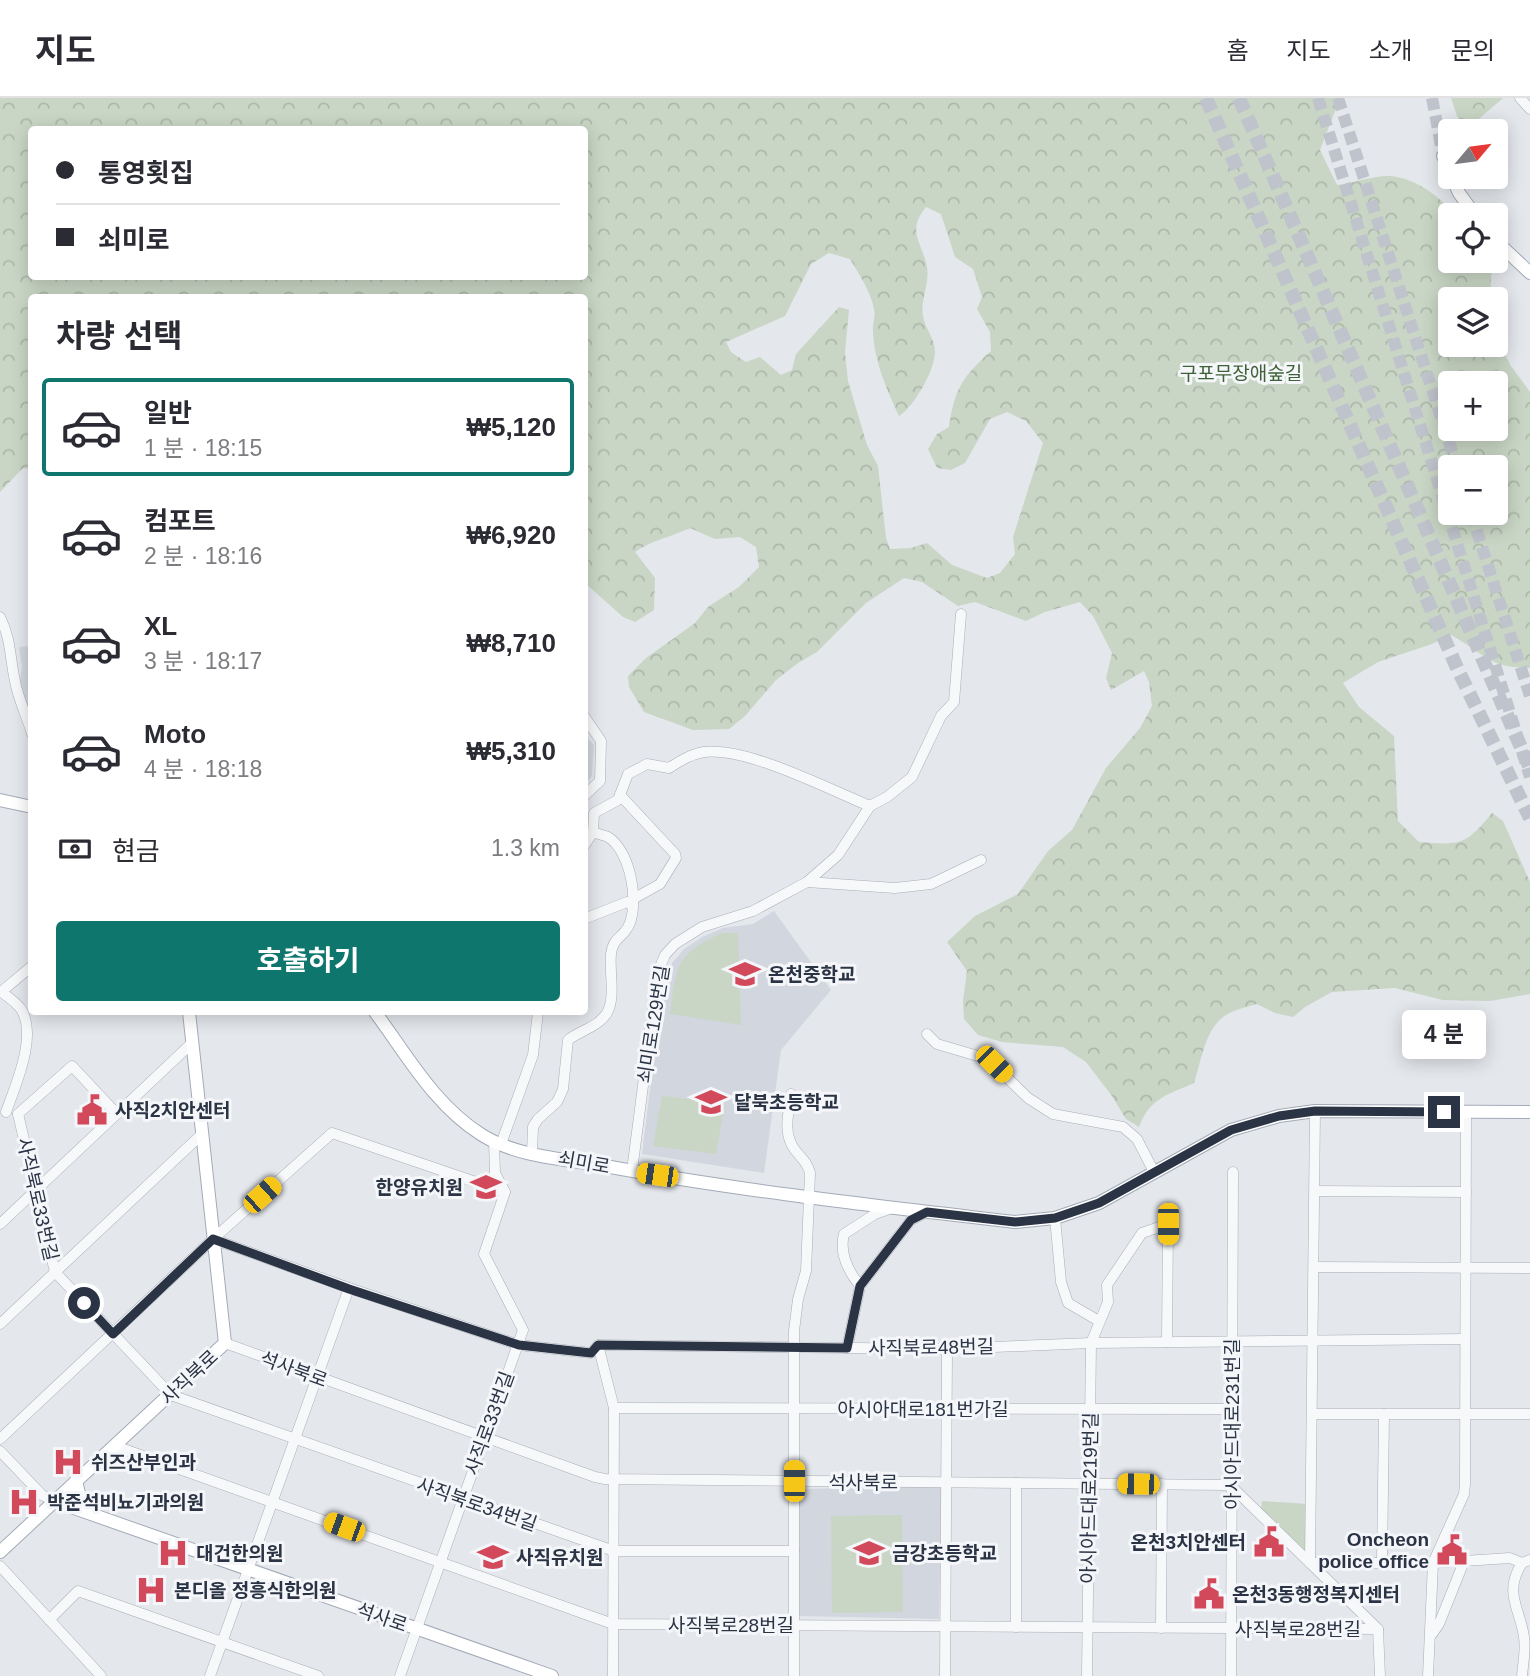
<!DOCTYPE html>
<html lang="ko">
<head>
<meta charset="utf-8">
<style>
	body { margin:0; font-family:Arial,"Noto Sans KR",sans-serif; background:#f2f2f3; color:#2b2b33; height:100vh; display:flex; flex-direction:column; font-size:26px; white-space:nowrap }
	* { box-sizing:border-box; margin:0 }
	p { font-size:23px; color:#7c7c81 }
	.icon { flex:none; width:38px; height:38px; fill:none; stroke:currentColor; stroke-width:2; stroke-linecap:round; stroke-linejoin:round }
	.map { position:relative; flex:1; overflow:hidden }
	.details { position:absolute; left:28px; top:196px; width:560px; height:721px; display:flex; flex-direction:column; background:#fff; border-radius:7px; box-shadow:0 4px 18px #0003 }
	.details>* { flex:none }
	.guide { position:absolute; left:28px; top:28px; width:560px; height:154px; border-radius:7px; box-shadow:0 4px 18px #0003; display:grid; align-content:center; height:154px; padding:0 28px; background:#fff }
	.needle { width:46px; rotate:61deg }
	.buttons { position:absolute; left:1438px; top:21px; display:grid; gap:14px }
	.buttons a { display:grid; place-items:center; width:70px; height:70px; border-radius:7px; background:#fff; box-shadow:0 4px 18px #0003; font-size:35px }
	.end { position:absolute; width:32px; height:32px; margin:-16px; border:9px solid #2b3445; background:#fff; box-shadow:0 0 0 4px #fff }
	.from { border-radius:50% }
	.bubble { position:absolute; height:49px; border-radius:7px; background:#fff; box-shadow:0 4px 18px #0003; font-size:23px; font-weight:700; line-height:49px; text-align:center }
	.car { position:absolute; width:21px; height:42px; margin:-21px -10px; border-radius:9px; box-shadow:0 0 5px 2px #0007; background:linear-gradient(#f5c518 24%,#345 0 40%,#f5c518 0 76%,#345 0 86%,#f5c518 0) }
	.guide b { display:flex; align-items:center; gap:24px; height:66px; font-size:26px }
	.guide b+b { border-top:2px solid #e1e1e2 }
	.guide i { width:18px; height:18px; background:#2b2b33 }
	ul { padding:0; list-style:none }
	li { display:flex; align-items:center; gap:21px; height:98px; margin:0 14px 10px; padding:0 14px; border:4px solid transparent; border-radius:7px }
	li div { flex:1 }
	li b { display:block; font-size:26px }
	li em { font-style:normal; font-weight:700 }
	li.on { border-color:#0f766e }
	li>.icon { width:63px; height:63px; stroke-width:1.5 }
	h2 { padding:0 28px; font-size:32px; line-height:84px }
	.pay { display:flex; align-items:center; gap:18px; height:77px; padding:0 28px; font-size:26px }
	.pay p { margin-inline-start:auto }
	.cta { display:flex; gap:14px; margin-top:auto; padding:14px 28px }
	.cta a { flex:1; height:80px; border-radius:7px; background:#0f766e; color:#fff; font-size:28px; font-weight:700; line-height:80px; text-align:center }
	header { display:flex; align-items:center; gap:42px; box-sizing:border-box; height:98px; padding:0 35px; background:#fff; border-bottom:2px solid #e1e1e2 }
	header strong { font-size:33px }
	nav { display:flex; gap:38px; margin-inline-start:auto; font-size:24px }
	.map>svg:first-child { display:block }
	.built { fill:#d2d6de }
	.forest { fill:url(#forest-crowns); fill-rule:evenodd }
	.green { fill:#c9d6c5 }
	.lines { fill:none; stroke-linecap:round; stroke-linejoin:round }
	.major-tunnel { stroke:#bfc3cb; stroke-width:12; stroke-dasharray:12 6; stroke-linecap:butt }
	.highway-tunnel { stroke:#bfc3cb; stroke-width:14; stroke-dasharray:14 7; stroke-linecap:butt }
	.minor-casing { stroke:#a9aeb7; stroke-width:11 }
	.major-casing { stroke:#a3abb8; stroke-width:14 }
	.minor { stroke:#f7f8fa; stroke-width:10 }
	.major { stroke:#fff; stroke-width:12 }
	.route { stroke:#2b3445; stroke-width:9 }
	.labels { text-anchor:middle; stroke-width:6; stroke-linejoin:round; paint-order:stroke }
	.park-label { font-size:19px; fill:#3f6138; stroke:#f4f6f9 }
	.poi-label { font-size:19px; font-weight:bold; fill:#2b3445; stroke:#f4f6f9; text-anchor:start }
	.street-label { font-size:19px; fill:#2b3445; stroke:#f4f6f9 }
</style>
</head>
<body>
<header>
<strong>지도</strong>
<nav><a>홈</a><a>지도</a><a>소개</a><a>문의</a></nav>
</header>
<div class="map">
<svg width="1530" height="1578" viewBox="0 0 1530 1578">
	<defs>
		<pattern id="forest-crowns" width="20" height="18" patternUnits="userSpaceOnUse" patternTransform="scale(1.75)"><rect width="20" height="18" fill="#c9d6c5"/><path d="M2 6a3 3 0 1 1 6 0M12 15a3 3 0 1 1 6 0" fill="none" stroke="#adb8ab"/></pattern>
	</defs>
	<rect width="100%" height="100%" fill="#e4e7ec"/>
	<g class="built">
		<path d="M31,548V623L19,590L22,569L19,549Z"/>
		<path d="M585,638L594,647L592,678L585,686Z"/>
		<path d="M774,813L831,892L781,952L764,1075L642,1056L658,926L672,865L684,851L702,839L723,830L753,826Z"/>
		<path d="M942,1388L939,1521L798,1518L799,1393L802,1391Z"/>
	</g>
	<g class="forest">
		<path d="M0,0H1340L1320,52L1337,87C1354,85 1374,77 1391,78C1417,81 1439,98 1455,117H1451V163H1492L1490,201H1451V247H1496V240L1511,268L1530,294V570C1488,570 1484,555 1451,537L1432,546L1378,564L1343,585L1359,609L1394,638L1398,723L1419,744C1461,747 1465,748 1492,715L1503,723L1530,784V896L1490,903L1443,902L1395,890L1332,894L1305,909L1293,919L1275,915L1257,906C1247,909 1235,911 1226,917C1205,930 1201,964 1194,985C1167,997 1150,1000 1139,1029L1126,1021L1112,998L1086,964L1063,949L1002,944L978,937L964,921L963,903L967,873L947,844L975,818L1018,796L1048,753L1072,732L1106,670L1140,630L1152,608L1149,584L1144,573L1111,592L1106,580L1112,555L1093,518L1080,504L1045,514L1026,523L975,504L958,508L922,484L904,480L866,505L817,554L798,565L776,582L745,618L729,631L693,632L644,614L629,589L628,578L646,560L695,525L709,508L739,489L759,469L756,449L740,439L715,441L690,430C672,439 651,442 635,454L655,480L654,512L635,524L623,519L585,485L584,200H32L31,371L23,370L0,394ZM32,32H584V178H32ZM926,109L941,116L955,159L973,171L982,199L977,211L990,234L991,253C963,278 954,292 949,329L937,336L928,351L937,370L951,372L965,365L990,321L1007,314L1026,323L1043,345L1013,439L1015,456L1000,475L987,480L952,467L927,445L911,450L890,451L886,440L878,368L867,347L848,283L845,254L849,212L839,209L796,256L792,272L781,277L760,259L746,264L731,254L726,244L785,218L811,166L829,155L850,161C859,176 871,194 874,211C876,218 872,226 873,233C874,263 887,292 899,318C914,309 935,272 935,254C935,240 925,231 923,218C920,202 930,185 927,169C922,144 906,133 926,109ZM1451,285H1496V331H1451ZM1451,369H1496V415H1451Z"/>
		<path d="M1451,0H1503L1473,26L1464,28L1457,18Z"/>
	</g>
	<g class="green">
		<path d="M722,835H738L741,927L670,916C677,868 675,856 722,835Z"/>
		<path d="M662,998L725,1005L716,1056L653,1048Z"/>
		<path d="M1262,1403L1308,1406V1455L1261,1412Z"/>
		<path d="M902,1417L903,1514L832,1515L831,1418Z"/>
	</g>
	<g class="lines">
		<g class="major-tunnel">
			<path d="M1318,0L1530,679"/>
			<path d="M1338,0L1457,369"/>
			<path d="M1432,0L1443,58"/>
			<path d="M1471,415L1530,598"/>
		</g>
		<g class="highway-tunnel">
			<path d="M1206,0L1458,572L1530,720"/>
			<path d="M1239,0L1530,670"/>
		</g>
		<g class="minor-casing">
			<g id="minor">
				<path d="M1520,0L1530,11"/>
				<path d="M0,519C11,540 10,561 15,583C18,601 27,618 32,636"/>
				<path d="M584,618L601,643L600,683L584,698"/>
				<path d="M620,697L675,756L676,760L660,786L633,801"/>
				<path d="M584,748L593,734L594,715L618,702L628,676L647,666L669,670C680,663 691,656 704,654C748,649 828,691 870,708"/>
				<path d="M807,784L895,790L931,786L981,762"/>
				<path d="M584,821L627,804L631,807"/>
				<path d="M0,893C7,898 16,904 21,911C38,938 15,988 6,1014"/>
				<path d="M1,894L32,868"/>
				<path d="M927,936L937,946L988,961L1028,1000L1053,1016L1123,1029L1137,1041L1154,1074"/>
				<path d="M791,996C789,1014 782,1035 795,1052C801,1060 808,1065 810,1075L806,1173L798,1201L794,1233V1578"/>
				<path d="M1315,1013L1310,1465H1433L1510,1460L1522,1465"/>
				<path d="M18,1016L55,1174L171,1297L614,1453H794"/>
				<path d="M18,1016L72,968L117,1016"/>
				<path d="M501,1046L533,957L538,914"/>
				<path d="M532,1055L533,1029L538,1021L557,1004L563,991L568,942C581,932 598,929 607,915C616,898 609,874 611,856C613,840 621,841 628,829C640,807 631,753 608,739C604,737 597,736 593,734"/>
				<path d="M632,1073L654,902L660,869L665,857L675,846L702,829L753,813L807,784L838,757L870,708L887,699L912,679L941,618L954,604L961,516"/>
				<path d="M1315,1093L1466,1094"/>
				<path d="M1055,1120L1061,1184L1068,1205L1099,1223"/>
				<path d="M0,1126L192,945"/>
				<path d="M213,1141L349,1190L519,1247L591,1255L598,1247L947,1251L1091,1245L1465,1241"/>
				<path d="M1314,1169L1530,1170"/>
				<path d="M860,1188C848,1173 839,1155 844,1136L875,1116L892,1110"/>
				<path d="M0,1226L202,1036"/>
				<path d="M225,1245L595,1379L605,1381L1226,1387L1232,1389L1378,1531L1380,1578"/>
				<path d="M598,1247L614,1310L613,1578"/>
				<path d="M847,1250L860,1188L911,1122L927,1114"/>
				<path d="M614,1310L1232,1311"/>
				<path d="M1312,1316H1530"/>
				<path d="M0,1341L213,1141L332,1035L505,1094"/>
				<path d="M115,1348L613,1526L1378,1531"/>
				<path d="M0,1353L42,1397L54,1403"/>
				<path d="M1382,1465L1384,1316"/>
				<path d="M0,1468L101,1578"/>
				<path d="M49,1522L78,1493L318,1578"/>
				<path d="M1016,1529V1385"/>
				<path d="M1161,1530L1162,1386"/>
				<path d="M1432,1536L1439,1526L1465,1461"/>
				<path d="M210,1578L349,1190"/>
				<path d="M400,1578L523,1232L484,1156L505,1094L495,1075L494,1043"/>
				<path d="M945,1578L947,1251"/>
				<path d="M1087,1578L1091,1245L1108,1204L1107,1187L1142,1135L1168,1126L1167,1244"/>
				<path d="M1231,1578L1233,1074"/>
				<path d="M1428,1578L1433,1465L1464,1396L1465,1386L1466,1014"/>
				<path d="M1522,1578C1523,1565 1526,1552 1524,1539C1520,1510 1503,1495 1522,1465L1530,1462"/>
			</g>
		</g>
		<g class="major-casing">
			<g id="major">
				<path d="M1443,58L1451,76"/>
				<path d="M1452,79L1459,95L1475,117"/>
				<path d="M1496,143L1530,175"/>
				<path d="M0,702L32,709"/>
				<path d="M375,914C407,957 435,1008 482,1037C517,1059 565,1061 605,1068C740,1093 878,1108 1015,1124L1055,1120L1099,1105L1231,1032L1279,1018L1315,1013L1530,1014"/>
				<path d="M76,1383L83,1412"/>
				<path d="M54,1403L552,1578"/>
				<path d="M0,1454L225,1245L189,914"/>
			</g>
		</g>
		<use href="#minor" class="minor"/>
		<use href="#major" class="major"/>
	</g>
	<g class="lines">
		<path class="route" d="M84,1205L113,1236L213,1141L349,1191L519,1247L591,1255L598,1247L847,1250L860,1188L911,1122L927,1114L1015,1124L1055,1120L1099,1105L1231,1032L1279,1018L1315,1013L1444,1014"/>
	</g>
	<defs>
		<g id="school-bare" transform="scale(2.415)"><path d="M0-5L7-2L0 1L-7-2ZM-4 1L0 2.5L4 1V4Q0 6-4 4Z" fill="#d1495b" stroke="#f4f6f9" stroke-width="2.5" paint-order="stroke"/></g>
		<g id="civic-bare" transform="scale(2.415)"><path d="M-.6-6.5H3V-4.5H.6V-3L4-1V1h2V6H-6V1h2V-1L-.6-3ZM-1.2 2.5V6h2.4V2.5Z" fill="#d1495b" stroke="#f4f6f9" stroke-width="2.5" paint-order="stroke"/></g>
		<g id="hospital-bare" transform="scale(2.415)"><path d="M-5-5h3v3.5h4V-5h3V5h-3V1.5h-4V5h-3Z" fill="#d1495b" stroke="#f4f6f9" stroke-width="2.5" paint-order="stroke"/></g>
	</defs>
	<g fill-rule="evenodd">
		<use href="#school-bare" x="745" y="876"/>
		<use href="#school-bare" x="711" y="1004"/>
		<use href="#civic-bare" x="92" y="1012"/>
		<use href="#school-bare" x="486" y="1089"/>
		<use href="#hospital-bare" x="68" y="1364"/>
		<use href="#hospital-bare" x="24" y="1404"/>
		<use href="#civic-bare" x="1269" y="1444"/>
		<use href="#civic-bare" x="1452" y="1452"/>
		<use href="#hospital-bare" x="173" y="1455"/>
		<use href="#school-bare" x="869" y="1455"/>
		<use href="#school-bare" x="493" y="1459"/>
		<use href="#hospital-bare" x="151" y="1492"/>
		<use href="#civic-bare" x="1209" y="1496"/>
	</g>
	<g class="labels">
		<g class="park-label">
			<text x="1241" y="282">구포무장애숲길</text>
		</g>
		<g class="poi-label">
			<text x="768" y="883">온천중학교</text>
			<text x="734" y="1011">달북초등학교</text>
			<text x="115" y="1019">사직2치안센터</text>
			<text x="463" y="1096" text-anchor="end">한양유치원</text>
			<text x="91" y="1371">쉬즈산부인과</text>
			<text x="47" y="1411">박준석비뇨기과의원</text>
			<text x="1429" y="1448" text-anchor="end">Oncheon<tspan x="1429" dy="22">police office</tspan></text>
			<text x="1246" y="1451" text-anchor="end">온천3치안센터</text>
			<text x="196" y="1462">대건한의원</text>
			<text x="892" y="1462">금강초등학교</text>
			<text x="516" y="1466">사직유치원</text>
			<text x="174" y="1499">본디올 정흥식한의원</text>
			<text x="1232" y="1503">온천3동행정복지센터</text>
		</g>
		<g class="street-label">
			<text transform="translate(653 926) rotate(-81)" y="7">쇠미로129번길</text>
			<text transform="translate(584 1064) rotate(10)" y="7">쇠미로</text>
			<text transform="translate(38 1101) rotate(77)" y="7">사직북로33번길</text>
			<text transform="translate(931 1249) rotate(-1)" y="7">사직북로48번길</text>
			<text transform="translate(294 1271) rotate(20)" y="7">석사북로</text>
			<text transform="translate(189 1279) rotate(-43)" y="7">사직북로</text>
			<text x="923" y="1318">아시아대로181번가길</text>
			<text transform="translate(489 1325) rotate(-70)" y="7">사직로33번길</text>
			<text transform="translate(1232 1326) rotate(-90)" y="7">아시아드대로231번길</text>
			<text x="863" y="1391">석사북로</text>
			<text transform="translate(1089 1400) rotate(-89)" y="7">아시아드대로219번길</text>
			<text transform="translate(477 1406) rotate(19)" y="7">사직북로34번길</text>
			<text transform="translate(382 1519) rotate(19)" y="7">석사로</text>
			<text x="731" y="1534">사직북로28번길</text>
			<text x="1298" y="1538">사직북로28번길</text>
		</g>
	</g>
</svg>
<div class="buttons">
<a><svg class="needle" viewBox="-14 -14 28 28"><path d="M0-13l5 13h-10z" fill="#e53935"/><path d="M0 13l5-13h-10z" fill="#7c7c81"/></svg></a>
<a><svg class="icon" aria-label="locate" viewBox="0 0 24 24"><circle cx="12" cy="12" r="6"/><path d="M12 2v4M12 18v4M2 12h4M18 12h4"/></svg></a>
<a><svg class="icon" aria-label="layers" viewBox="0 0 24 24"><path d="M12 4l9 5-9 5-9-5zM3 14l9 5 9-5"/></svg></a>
<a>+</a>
<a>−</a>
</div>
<i class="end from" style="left:84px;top:1205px"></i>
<i class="end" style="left:1444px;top:1014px"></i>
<div class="bubble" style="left:1402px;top:912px;width:84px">4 분</div>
<i class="car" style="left:994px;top:966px;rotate:135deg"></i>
<i class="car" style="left:657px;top:1077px;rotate:278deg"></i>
<i class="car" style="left:262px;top:1097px;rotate:48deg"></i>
<i class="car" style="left:1168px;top:1126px;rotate:180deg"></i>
<i class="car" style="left:794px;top:1383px;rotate:0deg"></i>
<i class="car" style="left:1138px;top:1386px;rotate:271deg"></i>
<i class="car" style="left:344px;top:1429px;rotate:290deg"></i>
<div class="guide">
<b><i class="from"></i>통영횟집</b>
<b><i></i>쇠미로</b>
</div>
<section class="details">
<h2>차량 선택</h2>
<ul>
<li class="on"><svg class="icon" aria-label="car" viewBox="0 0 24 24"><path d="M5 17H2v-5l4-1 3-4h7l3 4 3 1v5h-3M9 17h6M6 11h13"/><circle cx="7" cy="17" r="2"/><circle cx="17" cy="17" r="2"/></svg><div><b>일반</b><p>1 분 · 18:15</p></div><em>₩5,120</em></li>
<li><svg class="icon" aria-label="car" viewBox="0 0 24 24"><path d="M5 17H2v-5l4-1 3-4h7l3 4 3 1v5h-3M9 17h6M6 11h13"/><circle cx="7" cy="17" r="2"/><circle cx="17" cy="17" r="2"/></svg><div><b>컴포트</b><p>2 분 · 18:16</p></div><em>₩6,920</em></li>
<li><svg class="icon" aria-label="car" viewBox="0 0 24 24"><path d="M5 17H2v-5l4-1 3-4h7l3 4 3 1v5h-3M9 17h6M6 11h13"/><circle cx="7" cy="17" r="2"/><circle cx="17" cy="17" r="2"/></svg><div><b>XL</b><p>3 분 · 18:17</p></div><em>₩8,710</em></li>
<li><svg class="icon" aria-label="car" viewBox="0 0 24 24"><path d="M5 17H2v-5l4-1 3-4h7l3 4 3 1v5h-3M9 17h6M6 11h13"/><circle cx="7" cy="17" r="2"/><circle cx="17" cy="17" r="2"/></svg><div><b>Moto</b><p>4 분 · 18:18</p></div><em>₩5,310</em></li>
</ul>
<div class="pay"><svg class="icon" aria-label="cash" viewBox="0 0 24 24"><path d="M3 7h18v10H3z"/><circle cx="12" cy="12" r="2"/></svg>현금<p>1.3 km</p></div>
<div class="cta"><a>호출하기</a></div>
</section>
</div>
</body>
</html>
